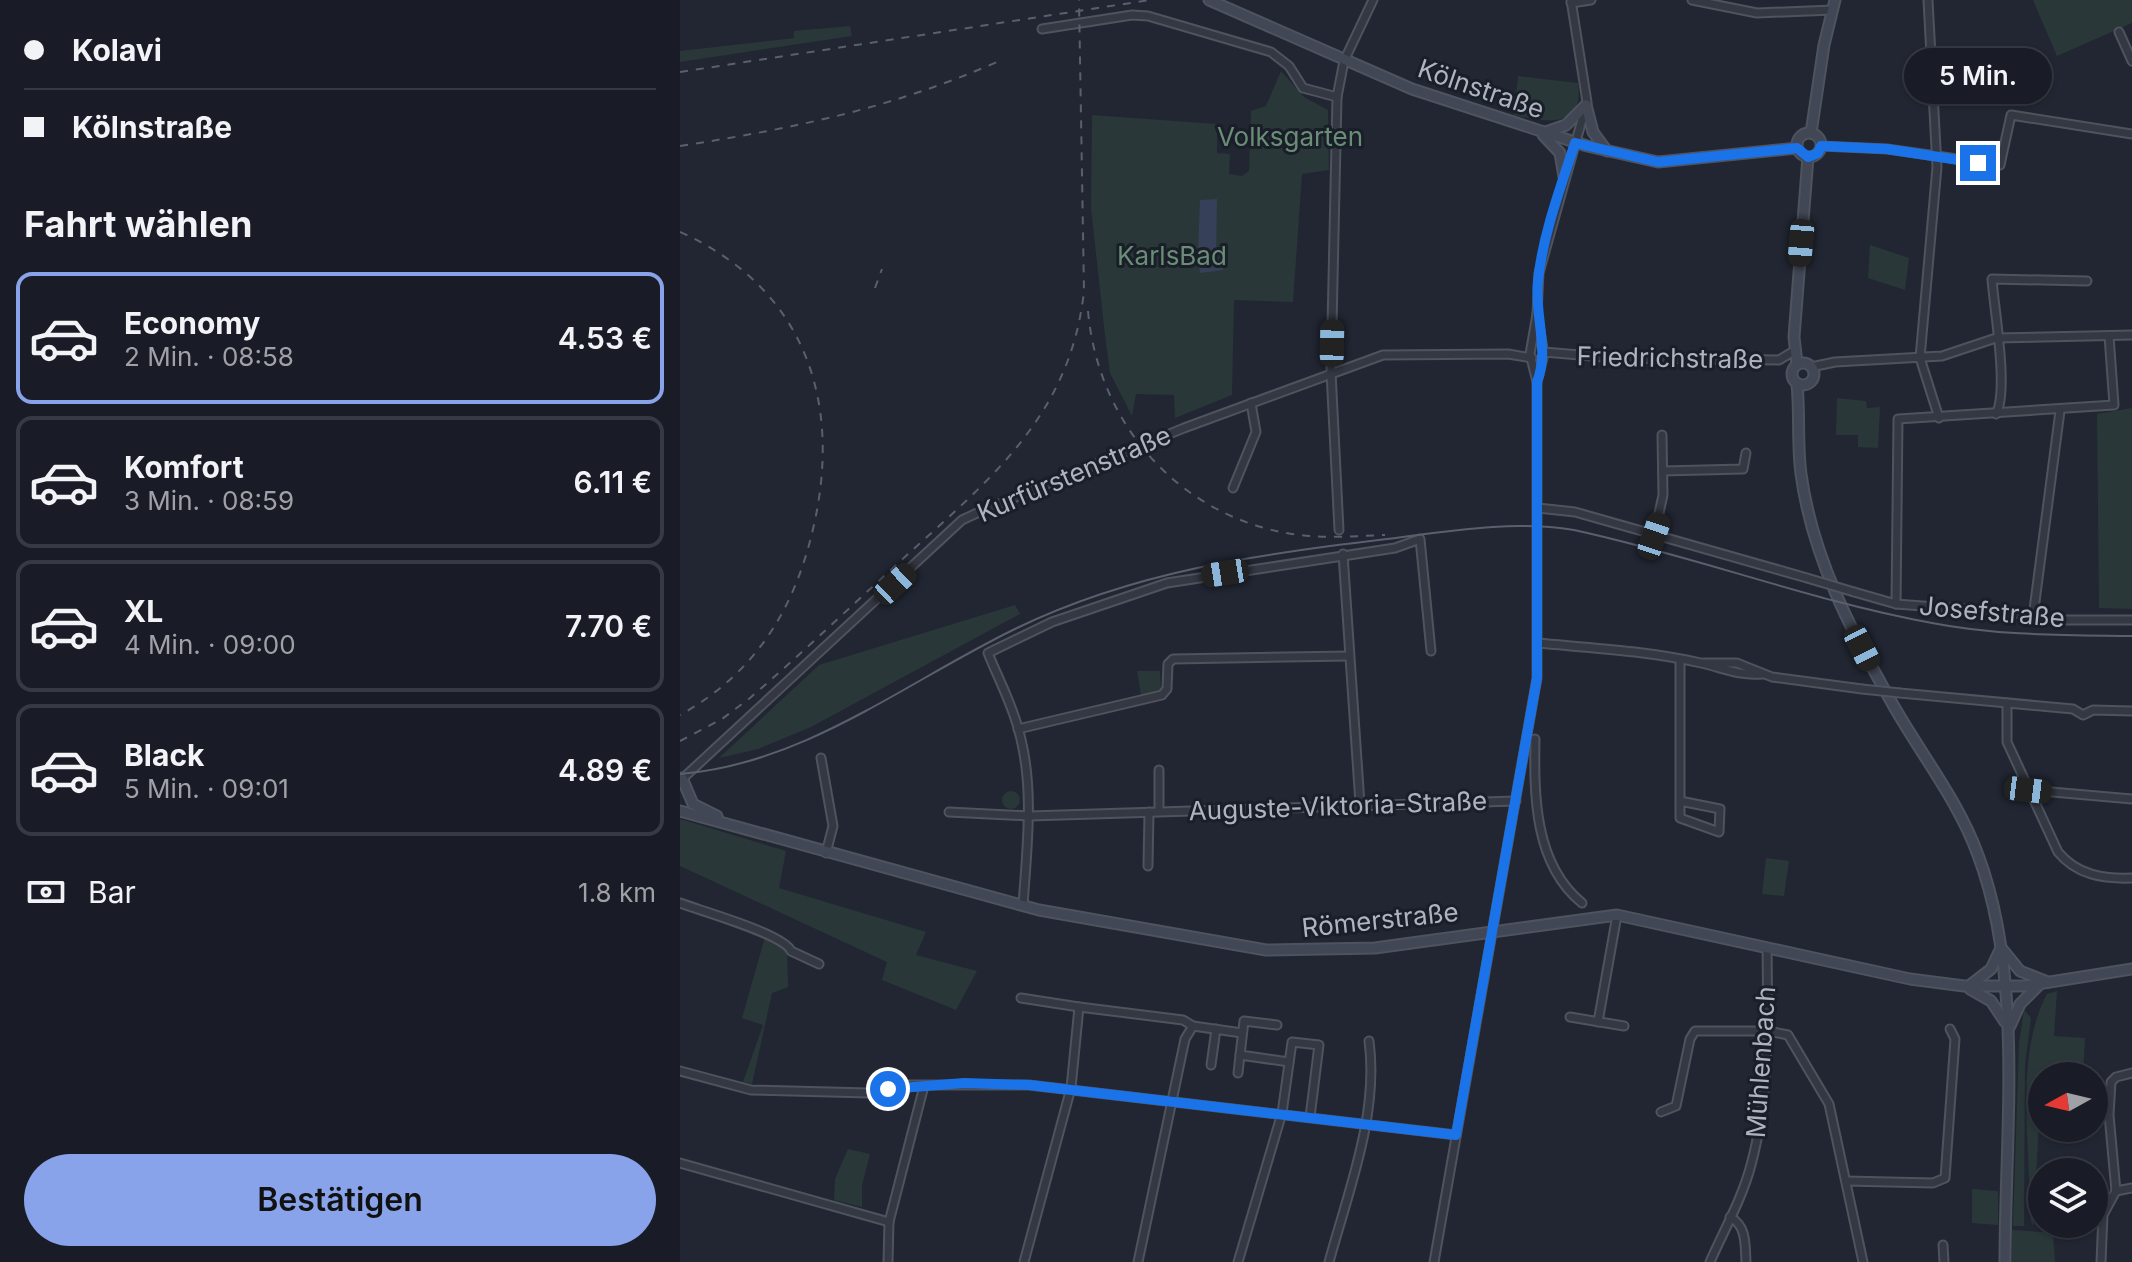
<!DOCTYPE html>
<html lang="de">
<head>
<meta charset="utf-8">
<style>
	body { margin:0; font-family:Inter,sans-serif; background:#22252e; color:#f1f3f6; height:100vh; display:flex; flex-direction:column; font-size:30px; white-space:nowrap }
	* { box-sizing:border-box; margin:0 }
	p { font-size:26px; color:#9fa1a7 }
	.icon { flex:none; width:44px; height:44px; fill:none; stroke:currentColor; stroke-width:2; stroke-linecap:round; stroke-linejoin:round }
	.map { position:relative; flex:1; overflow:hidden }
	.details { display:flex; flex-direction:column; background:#191c26; width:680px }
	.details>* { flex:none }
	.top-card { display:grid; align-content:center; height:176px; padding:0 24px; background:#191c26 }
	.needle { width:52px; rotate:262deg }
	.fabs { position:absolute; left:1348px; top:1062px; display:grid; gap:16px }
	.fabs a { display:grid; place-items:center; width:80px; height:80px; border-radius:50%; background:#191c26; box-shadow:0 2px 6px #0004,0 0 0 2px #373a43; font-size:40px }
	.end { position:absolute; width:36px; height:36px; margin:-18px; border:10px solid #1a73e8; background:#fff; box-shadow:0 0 0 4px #fff }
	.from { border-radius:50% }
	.bubble { position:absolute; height:56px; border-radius:28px; background:#191c26; box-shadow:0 2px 6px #0004,0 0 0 2px #373a43; font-size:26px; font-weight:600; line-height:56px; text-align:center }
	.car { position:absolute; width:24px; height:48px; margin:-24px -12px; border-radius:10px; box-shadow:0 0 6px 2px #0007; background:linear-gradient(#222 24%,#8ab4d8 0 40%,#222 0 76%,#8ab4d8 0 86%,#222 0) }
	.top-card b { display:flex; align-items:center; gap:28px; height:76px; font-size:30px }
	.top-card b+b { border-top:2px solid #373a43 }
	.top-card i { width:20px; height:20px; background:#f1f3f6 }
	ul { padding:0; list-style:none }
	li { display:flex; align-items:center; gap:24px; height:132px; margin:0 16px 12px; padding:0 8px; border:4px solid #373a43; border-radius:16px }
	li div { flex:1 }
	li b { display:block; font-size:30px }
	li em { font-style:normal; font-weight:600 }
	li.active { border-color:#89a3ea }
	li>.icon { width:72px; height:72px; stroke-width:1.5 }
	h2 { padding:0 24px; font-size:36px; line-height:96px }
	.pay { display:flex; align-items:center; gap:20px; height:88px; padding:0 24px; font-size:30px }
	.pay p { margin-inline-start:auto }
	.cta { display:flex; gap:16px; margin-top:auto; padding:16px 24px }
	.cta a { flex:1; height:92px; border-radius:48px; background:#89a3ea; color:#111; font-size:32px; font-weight:600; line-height:92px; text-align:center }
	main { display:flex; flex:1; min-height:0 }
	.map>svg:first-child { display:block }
	.green { fill:#293739 }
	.water { fill:#364058 }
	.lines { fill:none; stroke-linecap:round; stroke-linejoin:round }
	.minor-casing { stroke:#4e535e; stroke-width:11 }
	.secondary-casing { stroke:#4e535e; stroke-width:13 }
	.minor { stroke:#343843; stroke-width:7 }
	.secondary { stroke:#424756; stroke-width:9 }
	.tram { stroke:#5a5f6d; stroke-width:2 }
	.rail { stroke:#5a5f6d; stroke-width:2; stroke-dasharray:8 8; stroke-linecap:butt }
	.minor-bridge-casing { stroke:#4e535e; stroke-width:11; stroke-linecap:butt }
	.minor-bridge { stroke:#343843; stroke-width:7 }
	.route { stroke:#1a73e8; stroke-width:10 }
	.labels { text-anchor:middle; stroke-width:6; stroke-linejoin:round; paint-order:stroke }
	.street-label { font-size:26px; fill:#aeb3c0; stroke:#1a1e28 }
	.park-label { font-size:26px; fill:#698d76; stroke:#1a1e28 }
</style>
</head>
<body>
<main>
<section class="details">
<div class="top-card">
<b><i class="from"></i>Kolavi</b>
<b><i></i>Kölnstraße</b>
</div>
<h2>Fahrt wählen</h2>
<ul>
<li class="active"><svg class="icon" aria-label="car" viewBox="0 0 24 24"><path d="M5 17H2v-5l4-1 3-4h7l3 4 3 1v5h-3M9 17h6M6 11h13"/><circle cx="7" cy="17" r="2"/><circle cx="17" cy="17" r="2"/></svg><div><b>Economy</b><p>2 Min. · 08:58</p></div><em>4.53 €</em></li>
<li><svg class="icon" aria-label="car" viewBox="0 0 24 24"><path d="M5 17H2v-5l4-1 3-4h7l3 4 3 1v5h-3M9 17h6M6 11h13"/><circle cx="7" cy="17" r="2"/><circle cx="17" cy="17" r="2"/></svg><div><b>Komfort</b><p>3 Min. · 08:59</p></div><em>6.11 €</em></li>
<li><svg class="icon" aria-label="car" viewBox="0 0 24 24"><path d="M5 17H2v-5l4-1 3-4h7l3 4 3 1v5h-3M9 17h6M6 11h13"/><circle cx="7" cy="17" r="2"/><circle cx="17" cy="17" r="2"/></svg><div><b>XL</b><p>4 Min. · 09:00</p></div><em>7.70 €</em></li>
<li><svg class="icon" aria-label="car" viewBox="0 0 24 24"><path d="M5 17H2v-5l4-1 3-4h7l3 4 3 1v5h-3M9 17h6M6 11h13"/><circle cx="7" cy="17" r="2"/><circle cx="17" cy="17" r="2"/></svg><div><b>Black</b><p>5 Min. · 09:01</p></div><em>4.89 €</em></li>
</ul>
<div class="pay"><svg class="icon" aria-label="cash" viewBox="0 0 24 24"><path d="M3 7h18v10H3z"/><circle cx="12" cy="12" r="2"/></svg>Bar<p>1.8 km</p></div>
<div class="cta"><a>Bestätigen</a></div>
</section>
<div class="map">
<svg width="1452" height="1262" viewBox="0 0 1452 1262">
	<rect width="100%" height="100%" fill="#212632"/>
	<g class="green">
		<path d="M1353,0H1452V23L1377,56Z"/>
		<path d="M170,26L172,36L0,62V51L114,38V31Z"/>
		<path d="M601,71L624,97L648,110L649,170L622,174L613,302L554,300L552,395L495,418L494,395L456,394L452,416L430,373L425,335L411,208L412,115L537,124V153L550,154L549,174L562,176L569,171L571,111L586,106Z"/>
		<path d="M838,76L898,83C905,130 863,122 834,115Z"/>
		<path d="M1190,245L1229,258L1225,290L1188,278Z"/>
		<path d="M1157,398L1186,401L1187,408L1200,407L1198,448L1178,447V435H1156Z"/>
		<path d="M1452,408V609L1419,608L1417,414Z"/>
		<path d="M335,605L340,614L131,727L78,749L39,758L139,665Z"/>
		<path d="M457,671H480L481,690L461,695Z"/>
		<circle cx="331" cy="800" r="9"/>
		<path d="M0,819L106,851L99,888L246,932L236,955L297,971L276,1010L202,980L207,962L0,866Z"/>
		<path d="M1086,858L1109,861L1104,896L1082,894Z"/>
		<path d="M85,937L107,947L108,987L92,993L72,1084L63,1082L83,1025L62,1018Z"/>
		<path d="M1377,991L1374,1036L1405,1038L1403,1076H1362L1353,1226C1347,1213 1350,1193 1349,1178C1347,1120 1339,1046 1367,994Z"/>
		<path d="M1344,1010L1351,1018L1345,1065L1344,1226H1333L1339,1043Z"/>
		<path d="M168,1149L190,1154L182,1185V1207L154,1200L155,1179Z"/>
		<path d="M1292,1189L1318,1191V1225L1292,1223Z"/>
		<path d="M1332,1230L1373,1233L1375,1262H1332Z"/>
	</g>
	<path class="water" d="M537,199L536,260L543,262V270L520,273L518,259H533V255L518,253L520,200Z"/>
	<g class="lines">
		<g class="minor-casing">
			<g id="minor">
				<path d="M1012,0L1077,13L1153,10"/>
				<path d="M1248,0L1257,167L1240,358L1259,418"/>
				<path d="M891,3L911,0"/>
				<path d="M362,29L452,15L468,16L591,52L609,66L623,88L657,97"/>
				<path d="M1439,32L1452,61"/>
				<path d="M1141,146L1207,149L1320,165L1331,115L1452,134"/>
				<path d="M864,352L935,358L1099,360L1114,351"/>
				<path d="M1131,367L1155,362L1262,356L1316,338L1452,335"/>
				<path d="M857,382L864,354L857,314L859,273L907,102L891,0"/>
				<path d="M1316,414C1329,390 1314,309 1312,279L1407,281"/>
				<path d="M983,471L1063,469L1066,453"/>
				<path d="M553,488L576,432L571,403"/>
				<path d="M858,508L895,512L1127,578"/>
				<path d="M659,530L651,372L657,97L664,61L693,0"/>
				<path d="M974,536L983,495L982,435"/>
				<path d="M663,554L680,804"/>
				<path d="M1174,592L1216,604L1335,613L1372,620H1452"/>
				<path d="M1216,604L1218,419L1434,405L1429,336"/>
				<path d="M1353,617L1380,411"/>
				<path d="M858,643C912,648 967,651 1021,663C1043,668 1058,676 1082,674"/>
				<path d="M1000,660V818L1039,832L1040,809L1000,801"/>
				<path d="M1024,663H1057L1092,677L1182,689"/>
				<path d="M1220,693L1393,709L1403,715L1413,710L1452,711"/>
				<path d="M1327,703V742L1378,852C1397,875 1423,879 1452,878"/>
				<path d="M338,729L482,695L487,689L488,664L493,659L669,656"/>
				<path d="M855,739C854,795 854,864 902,903"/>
				<path d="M141,758L153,826L146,853"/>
				<path d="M479,770V811"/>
				<path d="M0,781L282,520L297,513L504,428L703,355L828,354L852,358"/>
				<path d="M1348,790L1452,799"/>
				<path d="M269,812L349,816L836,801"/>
				<path d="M468,866L469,812"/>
				<path d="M0,903C21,911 104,934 111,951L139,964"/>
				<path d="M343,905C347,847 355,785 338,728C331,702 318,678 308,653L372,622L487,583L715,548L740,539L751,651"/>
				<path d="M341,998L399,1007L391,1088L344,1262"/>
				<path d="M399,1007L503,1020L513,1026L505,1039L458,1262"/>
				<path d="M890,1017L944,1026"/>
				<path d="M918,1022L937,915"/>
				<path d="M597,1025L564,1021L560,1055L609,1062"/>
				<path d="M513,1026L562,1033"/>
				<path d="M531,1065L536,1029"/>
				<path d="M0,1071L71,1090L189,1093L226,1085H349L776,1135"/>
				<path d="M558,1073L560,1055"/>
				<path d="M981,1112L996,1106L1010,1039L1015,1031H1088L1108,1035L1149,1104L1183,1262"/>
				<path d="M0,1163L209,1222"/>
				<path d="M1166,1181L1253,1183L1265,1178L1275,1039L1270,1029"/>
				<path d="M1436,1191L1429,1115L1431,1082L1436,1077L1452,1073"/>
				<path d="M1436,1191L1452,1188"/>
				<path d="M1050,1217C1067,1226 1065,1245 1066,1262"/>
				<path d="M1263,1245L1264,1262"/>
				<path d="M208,1262L209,1222L244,1086"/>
				<path d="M558,1262L602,1113L612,1042L639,1045L630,1117"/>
				<path d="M649,1262C668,1192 699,1114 689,1041"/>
				<path d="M754,1262L857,678V382L850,354L857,314"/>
				<path d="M1030,1262C1044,1230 1062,1199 1071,1165C1090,1095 1088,1019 1087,948"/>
				<path d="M1421,1262L1423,1215L1436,1191"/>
			</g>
		</g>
		<g class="secondary-casing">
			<g id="secondary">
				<path d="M529,0L732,89L907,146L978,162L1117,148"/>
				<path d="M906,105L913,132L927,151"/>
				<circle cx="1129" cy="145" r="12"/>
				<path d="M863,133L886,125L906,105"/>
				<path d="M1131,133L1144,45L1155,0"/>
				<path d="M863,135L880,153L884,177"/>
				<circle cx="1123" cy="374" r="11"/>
				<path d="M1117,364L1114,337L1128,157"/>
				<path d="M1117,384C1120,414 1117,444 1121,474C1132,556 1171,631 1212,703C1240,753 1278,800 1298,855C1344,977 1325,1132 1325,1262"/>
				<path d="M2,778L13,804L37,816"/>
				<path d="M0,811L359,910L586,950L695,948L937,915L1230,979L1284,986H1345L1452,969"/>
				<path d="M1323,950L1340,971L1368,982"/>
				<path d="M1289,986L1311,969L1320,950"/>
				<path d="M1290,989L1311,1001L1325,1022"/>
				<path d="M1330,1026L1340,1004L1360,984"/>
			</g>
		</g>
		<use href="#minor" class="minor"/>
		<use href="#secondary" class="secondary"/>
		<path class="tram" d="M0,774C125,764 227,681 337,628C455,571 579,554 707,539C770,531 831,520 894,530C1015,556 1131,601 1252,623C1318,636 1385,635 1452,636"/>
		<g class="rail">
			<path d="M0,72L470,0"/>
			<path d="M0,146C115,128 209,109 317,62"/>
			<path d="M0,232C125,288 163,402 133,529C114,611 74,674 0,715"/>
			<path d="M195,288L202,269"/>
			<path d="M408,311C418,424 499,516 612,534C643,539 674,536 705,535"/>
			<path d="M0,741L42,719L70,698C120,655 167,610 215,566C304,484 390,420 404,291L399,0"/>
		</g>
		<g class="minor-bridge-casing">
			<g id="minor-bridge">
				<path d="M1127,578L1174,592"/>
				<path d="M1182,689L1220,693"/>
			</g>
		</g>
		<use href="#minor-bridge" class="minor-bridge"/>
	</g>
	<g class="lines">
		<path class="route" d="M208,1089L284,1083L349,1085L776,1135L857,678V382C870,350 854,315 858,280C863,234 881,186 895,143L978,162L1117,148L1128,157L1138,153L1141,146L1207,149L1298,163"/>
	</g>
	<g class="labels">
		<g class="street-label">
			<text transform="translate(801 89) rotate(19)" y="9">Kölnstraße</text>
			<text transform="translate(990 358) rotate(1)" y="9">Friedrichstraße</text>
			<text transform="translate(394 474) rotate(-23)" y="9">Kurfürstenstraße</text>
			<text transform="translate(1312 612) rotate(5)" y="9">Josefstraße</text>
			<text transform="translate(658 806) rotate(-2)" y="9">Auguste-Viktoria-Straße</text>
			<text transform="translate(700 920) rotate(-6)" y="9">Römerstraße</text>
			<text transform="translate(1081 1062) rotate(-86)" y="9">Mühlenbach</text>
		</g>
		<g class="park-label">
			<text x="610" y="146">Volksgarten</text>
			<text x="492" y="265">KarlsBad</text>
		</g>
	</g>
</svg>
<div class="fabs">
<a><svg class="needle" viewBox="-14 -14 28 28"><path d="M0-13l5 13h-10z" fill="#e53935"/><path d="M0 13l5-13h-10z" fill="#9fa1a7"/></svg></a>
<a><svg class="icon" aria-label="layers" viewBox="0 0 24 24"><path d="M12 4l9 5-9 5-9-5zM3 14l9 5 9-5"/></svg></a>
</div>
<i class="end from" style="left:208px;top:1089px"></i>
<i class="end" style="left:1298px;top:163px"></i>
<div class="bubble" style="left:1224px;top:48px;width:148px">5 Min.</div>
<i class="car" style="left:1121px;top:243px;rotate:185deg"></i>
<i class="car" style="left:652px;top:343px;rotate:1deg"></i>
<i class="car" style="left:974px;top:536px;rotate:19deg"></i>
<i class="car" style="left:545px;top:573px;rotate:261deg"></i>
<i class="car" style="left:215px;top:584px;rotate:47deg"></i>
<i class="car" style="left:1182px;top:648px;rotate:153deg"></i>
<i class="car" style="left:1348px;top:790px;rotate:97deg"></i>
</div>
</main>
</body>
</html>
